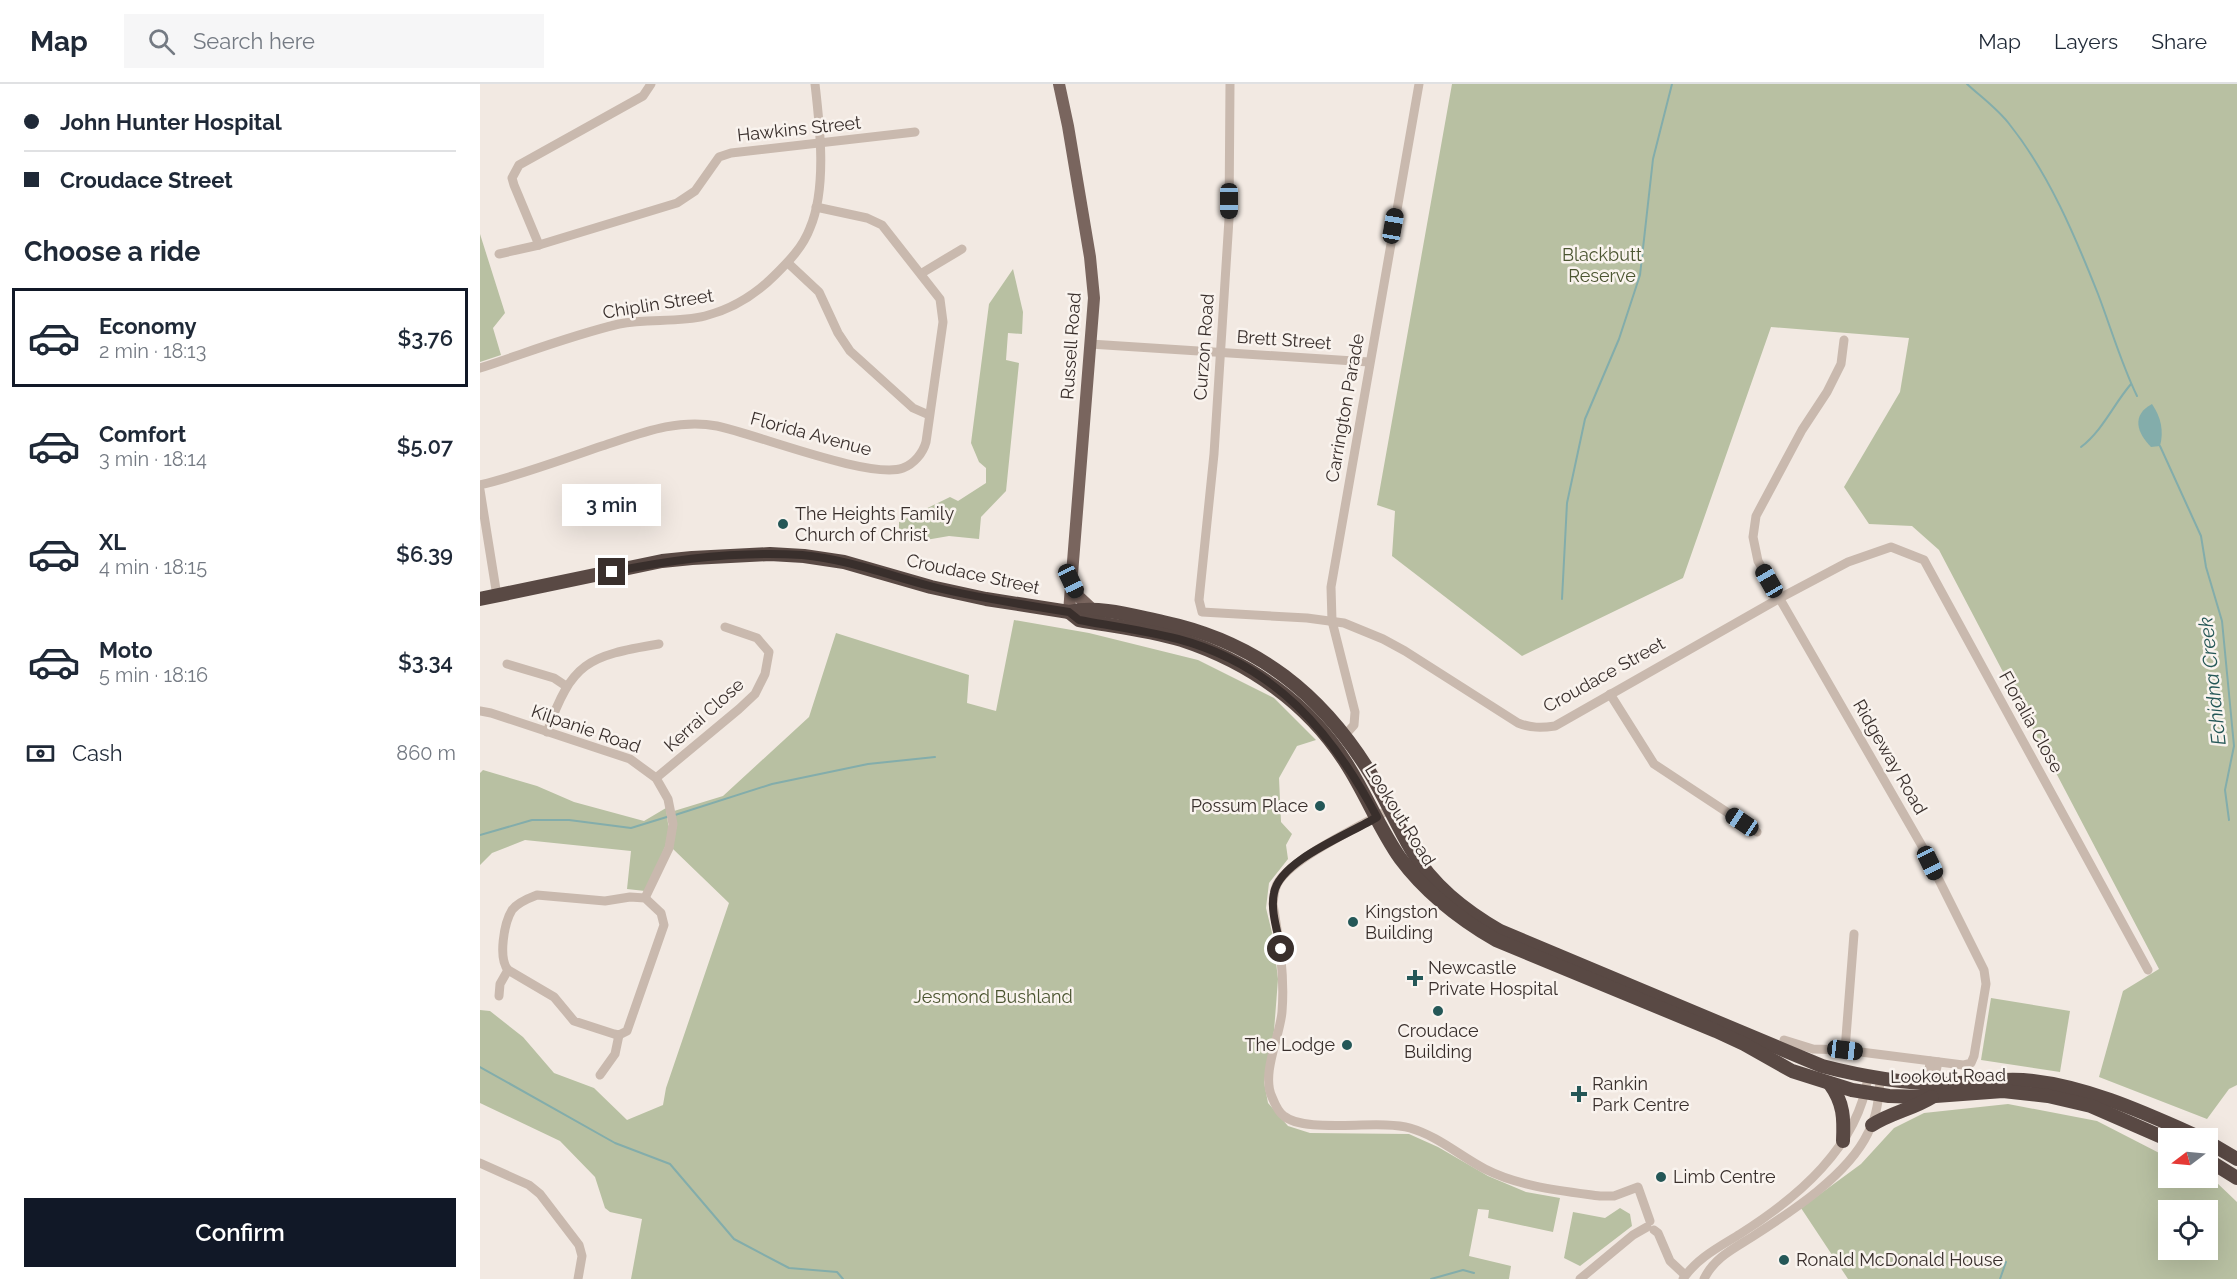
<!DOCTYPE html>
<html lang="en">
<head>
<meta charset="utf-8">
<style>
	body { margin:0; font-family:Raleway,sans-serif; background:#f6f6f7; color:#1f2937; height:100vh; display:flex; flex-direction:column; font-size:22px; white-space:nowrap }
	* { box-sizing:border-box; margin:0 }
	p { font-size:20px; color:#747a83 }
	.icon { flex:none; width:33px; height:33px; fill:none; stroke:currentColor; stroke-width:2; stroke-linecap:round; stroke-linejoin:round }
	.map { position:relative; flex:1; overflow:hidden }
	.side { display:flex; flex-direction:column; background:#fff; width:480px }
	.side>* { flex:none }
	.banner { display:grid; align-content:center; height:132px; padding:0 24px; background:#fff }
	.needle { width:39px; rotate:254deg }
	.tools { position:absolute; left:1678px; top:1044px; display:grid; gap:12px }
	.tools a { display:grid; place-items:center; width:60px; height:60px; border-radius:0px; background:#fff; box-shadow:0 6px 24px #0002; font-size:30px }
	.end { position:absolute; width:27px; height:27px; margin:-14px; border:8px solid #392f2c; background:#fff; box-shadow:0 0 0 3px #fff }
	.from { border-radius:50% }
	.bubble { position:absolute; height:42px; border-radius:0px; background:#fff; box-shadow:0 6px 24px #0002; font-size:20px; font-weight:600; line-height:42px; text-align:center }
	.car { position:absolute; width:18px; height:36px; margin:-18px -9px; border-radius:8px; box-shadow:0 0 4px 2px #0007; background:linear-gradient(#222 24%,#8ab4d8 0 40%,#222 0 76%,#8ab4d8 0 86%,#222 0) }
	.banner b { display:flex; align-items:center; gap:21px; height:57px; font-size:22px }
	.banner b+b { border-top:2px solid #e0e1e3 }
	.banner i { width:15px; height:15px; background:#1f2937 }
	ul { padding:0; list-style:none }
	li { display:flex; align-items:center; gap:18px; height:99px; margin:0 12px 9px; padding:0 12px; border:3px solid transparent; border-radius:0px }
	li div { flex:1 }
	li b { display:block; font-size:22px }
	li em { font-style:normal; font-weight:600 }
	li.current { border-color:#111827 }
	li>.icon { width:54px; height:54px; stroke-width:1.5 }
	h2 { padding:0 24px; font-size:27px; line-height:72px }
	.pay { display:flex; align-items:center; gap:15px; height:66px; padding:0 24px; font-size:22px }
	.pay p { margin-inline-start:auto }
	.action { display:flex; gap:12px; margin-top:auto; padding:12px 24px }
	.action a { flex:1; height:69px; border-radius:0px; background:#111827; color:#fff; font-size:24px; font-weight:600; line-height:69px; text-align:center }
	header { display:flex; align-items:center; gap:36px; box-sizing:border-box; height:84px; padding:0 30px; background:#fff; border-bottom:2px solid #e0e1e3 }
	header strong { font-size:28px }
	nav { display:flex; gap:33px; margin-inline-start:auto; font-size:21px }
	.search { width:420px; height:54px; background:#f6f6f7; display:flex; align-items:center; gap:15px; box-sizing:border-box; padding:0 21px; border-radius:0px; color:#747a83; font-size:22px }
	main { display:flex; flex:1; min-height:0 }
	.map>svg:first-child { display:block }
	.green { fill:#b8c0a2; fill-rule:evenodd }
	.water { fill:#83adab }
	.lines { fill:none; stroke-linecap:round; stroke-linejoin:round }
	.stream { stroke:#83adab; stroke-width:2 }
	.minor { stroke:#c9b9ae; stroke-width:9 }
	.major { stroke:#79655e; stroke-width:12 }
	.highway { stroke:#594944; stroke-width:14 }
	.route { stroke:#392f2c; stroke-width:8 }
	.poi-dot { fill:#245757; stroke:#f9f3ee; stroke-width:2 }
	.labels { text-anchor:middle; stroke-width:5; stroke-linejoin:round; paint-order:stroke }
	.street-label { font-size:18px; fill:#392f2c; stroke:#f9f3ee }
	.park-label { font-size:18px; fill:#4b5531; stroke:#f9f3ee }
	.poi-label { font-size:18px; fill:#392f2c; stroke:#f9f3ee; text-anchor:start }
	.water-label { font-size:20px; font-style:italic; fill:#245757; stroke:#f9f3ee }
</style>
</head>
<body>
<header>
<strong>Map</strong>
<div class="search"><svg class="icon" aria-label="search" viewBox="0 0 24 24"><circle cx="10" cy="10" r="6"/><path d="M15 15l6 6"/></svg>Search here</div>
<nav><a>Map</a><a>Layers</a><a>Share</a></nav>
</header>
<main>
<section class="side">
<div class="banner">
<b><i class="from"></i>John Hunter Hospital</b>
<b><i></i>Croudace Street</b>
</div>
<h2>Choose a ride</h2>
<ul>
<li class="current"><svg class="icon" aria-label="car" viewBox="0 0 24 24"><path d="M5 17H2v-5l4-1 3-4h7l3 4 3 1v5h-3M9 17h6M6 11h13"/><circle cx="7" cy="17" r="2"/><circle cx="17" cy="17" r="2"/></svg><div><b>Economy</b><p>2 min · 18:13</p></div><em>$3.76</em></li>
<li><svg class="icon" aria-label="car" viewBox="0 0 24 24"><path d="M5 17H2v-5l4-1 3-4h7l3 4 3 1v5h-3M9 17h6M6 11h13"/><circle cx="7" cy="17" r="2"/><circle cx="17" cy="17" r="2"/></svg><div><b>Comfort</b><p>3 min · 18:14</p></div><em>$5.07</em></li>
<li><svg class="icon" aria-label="car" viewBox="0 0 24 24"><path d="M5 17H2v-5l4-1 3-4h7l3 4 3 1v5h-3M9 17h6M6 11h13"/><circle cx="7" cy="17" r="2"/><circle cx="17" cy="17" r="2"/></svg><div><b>XL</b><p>4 min · 18:15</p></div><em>$6.39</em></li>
<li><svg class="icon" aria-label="car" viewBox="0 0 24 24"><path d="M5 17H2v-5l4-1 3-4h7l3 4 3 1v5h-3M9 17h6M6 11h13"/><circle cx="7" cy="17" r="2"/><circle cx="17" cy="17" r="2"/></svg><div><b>Moto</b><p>5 min · 18:16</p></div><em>$3.34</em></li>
</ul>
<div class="pay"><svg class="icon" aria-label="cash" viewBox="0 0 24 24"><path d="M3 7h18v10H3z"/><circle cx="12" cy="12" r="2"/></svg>Cash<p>860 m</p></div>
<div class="action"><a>Confirm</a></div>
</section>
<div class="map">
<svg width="1757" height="1195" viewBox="0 0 1757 1195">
	<rect width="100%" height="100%" fill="#f2e9e2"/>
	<g class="green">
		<path d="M972,0H1757V1001L1749,1005L1727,1035L1619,993L1643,907L1679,885L1459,466L1432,442L1389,440L1364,403L1420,308L1429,254L1291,243L1203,494L1042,572L912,472L915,427L897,421Z"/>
		<path d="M0,150L25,229L13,244L21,271L0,278Z"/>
		<path d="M533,185L543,228L542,250L528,249L526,276L539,279L526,407L501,433L499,455L469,452L440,457L419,452V438L470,413L478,417L506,399V384L499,378L491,359L509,220Z"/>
		<path d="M534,536L609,549L718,576L794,614L836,656L817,662L799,694L801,738L812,750L806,761L808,775L789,799L786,824L793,853L798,895L794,947L784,998L788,1019L808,1042L830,1049L929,1050L958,1063L1008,1092L1046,1108L1080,1114L1073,1148L1008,1134L1009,1126L998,1125L989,1172L1031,1182L1029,1195H151L162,1135L130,1128L125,1124L115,1093L80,1057L0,1019V926L10,927L43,953L74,989L114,1004L147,1036L183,1021L186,1004L249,819L193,765L194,727L243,712L329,633L356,549L489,591L487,619L516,627Z"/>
		<path d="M3,686L57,702L94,718L164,737L186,724L189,747L185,763L165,807L147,805L151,767L45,756L12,769L0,781V689Z"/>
		<path d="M1511,914L1590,927L1580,988L1501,976Z"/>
		<path d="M1528,1020L1617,1037L1689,1074V1094L1728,1093L1735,1097L1757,1118V1195H1368L1321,1124L1381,1080L1414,1044L1444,1029ZM1689,1126H1728V1166H1689Z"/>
		<path d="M1140,1124L1150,1130L1152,1142L1100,1182L1084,1174L1093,1128L1125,1134Z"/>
	</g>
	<path class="water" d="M1672,320C1681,333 1684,347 1680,362L1671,363C1657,349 1651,331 1672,320Z"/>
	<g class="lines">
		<g class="stream">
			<path d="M1487,0C1501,13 1518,25 1530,41C1569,90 1595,152 1618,210C1631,244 1641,279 1657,312"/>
			<path d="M1680,362L1721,452L1726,483L1742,537L1754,662L1745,706L1749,736"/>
			<path d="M1601,363C1623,346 1633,321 1651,300"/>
			<path d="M1082,515L1087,419L1105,335L1139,255L1160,191L1173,75L1192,0"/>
			<path d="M195,731L292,700L388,680L455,673"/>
			<path d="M0,751L52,736H89L151,744L190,732"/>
			<path d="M0,983L135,1059L190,1080L254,1155L309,1184L357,1188L363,1195"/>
			<path d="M951,1195L983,1186L994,1189"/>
			<path d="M1520,1195L1526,1178"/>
		</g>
		<g class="minor">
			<path d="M750,0L749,135L734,370L719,516L722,528L827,534L864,539L903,555L925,567L1038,639C1051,644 1061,644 1075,642L1300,514L1368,478L1411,463L1444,476L1668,886"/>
			<path d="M59,161L34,101L32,94L39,81L163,12L171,0"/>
			<path d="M19,170L59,161L197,119L215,107L239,73L251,69L435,48"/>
			<path d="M308,179L339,208L358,249L370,267L433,324L449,331"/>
			<path d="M442,189L482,165"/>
			<path d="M610,260L889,278"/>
			<path d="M0,284C46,269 92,251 139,240C167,234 197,239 225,232C252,225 275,211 295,191C309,177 323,163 330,144C347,104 340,43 335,0"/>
			<path d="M0,401C41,391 81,376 122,362C159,350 197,334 237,342C276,350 391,396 423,384C434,380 443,369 446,358L463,238L460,215L402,141L387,134L336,123"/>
			<path d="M0,406L17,512"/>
			<path d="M27,580L74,594L86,602"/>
			<path d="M1130,610L1174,680L1277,748"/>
			<path d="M0,627L11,629L150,675L176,694L188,715L193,740L189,764L165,814"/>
			<path d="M67,648C92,578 107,572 179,560"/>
			<path d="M865,651L874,641L875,628L852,537L851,503L939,0"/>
			<path d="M176,694L259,625L275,610L285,590L289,568L277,554L245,543"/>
			<path d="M910,725C881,742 816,772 799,797C794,803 794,812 793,820C799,856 805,891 802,928C800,952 781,990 792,1013C794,1018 799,1029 804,1032C825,1050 899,1035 930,1044C958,1052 980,1072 1005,1085C1040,1103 1083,1107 1120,1112H1134L1158,1103L1170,1137"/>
			<path d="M57,811L125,817L150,813L165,814L181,829L184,841L147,947L139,951L134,950L94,937L74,913L28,886C18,874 24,839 32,826C37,819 49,814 57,811Z"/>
			<path d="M19,912L20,900L28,886"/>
			<path d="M1304,956L1333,965L1365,966L1483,981L1491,979L1494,972L1506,900L1504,886L1442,762L1278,477L1273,453L1276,432L1322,346L1347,308L1361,280L1364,256"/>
			<path d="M1365,966L1374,850"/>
			<path d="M1458,978L1456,987L1462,1000"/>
			<path d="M120,991L135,970L139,951"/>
			<path d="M1439,999L1449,986L1450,977"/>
			<path d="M0,1079L49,1101L60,1110L99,1161L102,1172L98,1195"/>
			<path d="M1174,1146L1178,1149L1190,1177L1205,1191"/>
			<path d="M1100,1195L1153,1151L1167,1143"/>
			<path d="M1203,1195C1217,1174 1239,1163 1260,1150C1317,1114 1378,1063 1388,993"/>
			<path d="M1224,1195C1234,1174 1253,1165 1272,1153C1311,1128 1368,1091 1388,1049C1397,1032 1399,1014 1400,995"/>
		</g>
		<g class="major">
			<path d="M579,0L588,42L610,173L614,214L589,528"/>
			<path d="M592,498L599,513L613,526"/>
		</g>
		<g class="highway">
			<path d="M0,515L182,477L212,474L290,470L324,472L364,478L451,503L506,515L589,528C618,521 654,532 683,538C777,558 843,611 892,692C906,716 917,741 931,765C952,801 984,826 1020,847L1342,982C1381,992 1420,999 1460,1000C1487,1000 1515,994 1543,996C1605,1001 1665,1029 1721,1054"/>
			<path d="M589,528L599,536C633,542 669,546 702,556C769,578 828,619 866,679C886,710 899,744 920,774C946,809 978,834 1016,856L1236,947L1264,960L1312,987L1372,1006L1409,1012L1442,1013L1523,1007L1568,1012L1611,1022L1689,1056"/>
			<path d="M1350,1000C1364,1019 1364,1035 1363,1057"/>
			<path d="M1392,1041C1410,1029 1433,1025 1452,1013"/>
			<path d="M1728,1058L1757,1075"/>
			<path d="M1728,1076L1757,1094"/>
		</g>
	</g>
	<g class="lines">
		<path class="route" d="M132,488C194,475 258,467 322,471C366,475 408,491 450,502C495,514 542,520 589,528L599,536C632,542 666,547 698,555C795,581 852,648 897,733C870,750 800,776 794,809C790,827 798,848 801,865"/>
	</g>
	<g class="poi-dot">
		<circle cx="303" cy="440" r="6"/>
		<circle cx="840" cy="722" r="6"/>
		<circle cx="873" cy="838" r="6"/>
		<path d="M932 885h6v6h6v6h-6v6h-6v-6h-6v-6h6z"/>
		<circle cx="958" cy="927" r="6"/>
		<circle cx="867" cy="961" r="6"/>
		<path d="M1096 1001h6v6h6v6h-6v6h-6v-6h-6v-6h6z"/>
		<circle cx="1181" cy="1093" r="6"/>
		<circle cx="1304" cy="1176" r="6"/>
	</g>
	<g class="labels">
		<g class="street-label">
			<text transform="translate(319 45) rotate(-6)" y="6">Hawkins Street</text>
			<text transform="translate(178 220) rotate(-9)" y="6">Chiplin Street</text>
			<text transform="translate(804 256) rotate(4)" y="6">Brett Street</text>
			<text transform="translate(591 262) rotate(-86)" y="6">Russell Road</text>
			<text transform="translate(724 263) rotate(-86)" y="6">Curzon Road</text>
			<text transform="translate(865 324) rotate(-80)" y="6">Carrington Parade</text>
			<text transform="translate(331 350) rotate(15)" y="6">Florida Avenue</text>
			<text transform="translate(493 490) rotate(12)" y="6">Croudace Street</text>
			<text transform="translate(1124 591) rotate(-29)" y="6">Croudace Street</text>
			<text transform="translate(224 631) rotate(-42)" y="6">Kerrai Close</text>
			<text transform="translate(1551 638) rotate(61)" y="6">Floralia Close</text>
			<text transform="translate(106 645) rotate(19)" y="6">Kilpanie Road</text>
			<text transform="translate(1410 673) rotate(60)" y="6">Ridgeway Road</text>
			<text transform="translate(920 731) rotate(58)" y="6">Lookout Road</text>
			<text transform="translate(1468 992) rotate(-1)" y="6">Lookout Road</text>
		</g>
		<g class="park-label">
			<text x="1122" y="177">Blackbutt<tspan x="1122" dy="21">Reserve</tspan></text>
			<text x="513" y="919">Jesmond Bushland</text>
		</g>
		<g class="poi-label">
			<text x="315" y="436">The Heights Family<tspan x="315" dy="21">Church of Christ</tspan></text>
			<text x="828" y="728" text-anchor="end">Possum Place</text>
			<text x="885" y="834">Kingston<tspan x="885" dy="21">Building</tspan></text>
			<text x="948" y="890">Newcastle<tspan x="948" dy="21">Private Hospital</tspan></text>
			<text x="958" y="953" text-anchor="middle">Croudace<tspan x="958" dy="21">Building</tspan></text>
			<text x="855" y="967" text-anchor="end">The Lodge</text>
			<text x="1112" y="1006">Rankin<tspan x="1112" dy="21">Park Centre</tspan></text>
			<text x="1193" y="1099">Limb Centre</text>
			<text x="1316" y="1182">Ronald McDonald House</text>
		</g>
		<g class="water-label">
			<text transform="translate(1732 597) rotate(-96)" y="7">Echidna Creek</text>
		</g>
	</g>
</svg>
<div class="tools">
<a><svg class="needle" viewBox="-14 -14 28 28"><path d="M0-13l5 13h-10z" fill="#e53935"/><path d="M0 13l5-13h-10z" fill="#747a83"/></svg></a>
<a><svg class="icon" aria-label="locate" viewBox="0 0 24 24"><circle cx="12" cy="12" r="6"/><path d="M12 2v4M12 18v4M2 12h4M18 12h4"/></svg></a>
</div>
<i class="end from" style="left:801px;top:865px"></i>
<i class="end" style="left:132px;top:488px"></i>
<div class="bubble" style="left:82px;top:400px;width:99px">3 min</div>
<i class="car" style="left:749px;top:117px;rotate:180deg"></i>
<i class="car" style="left:913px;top:142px;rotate:10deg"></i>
<i class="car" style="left:591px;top:497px;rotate:155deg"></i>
<i class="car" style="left:1289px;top:497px;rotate:330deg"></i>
<i class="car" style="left:1262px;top:738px;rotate:304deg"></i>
<i class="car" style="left:1450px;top:779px;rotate:154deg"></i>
<i class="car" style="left:1365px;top:966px;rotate:97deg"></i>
</div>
</main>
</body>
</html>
